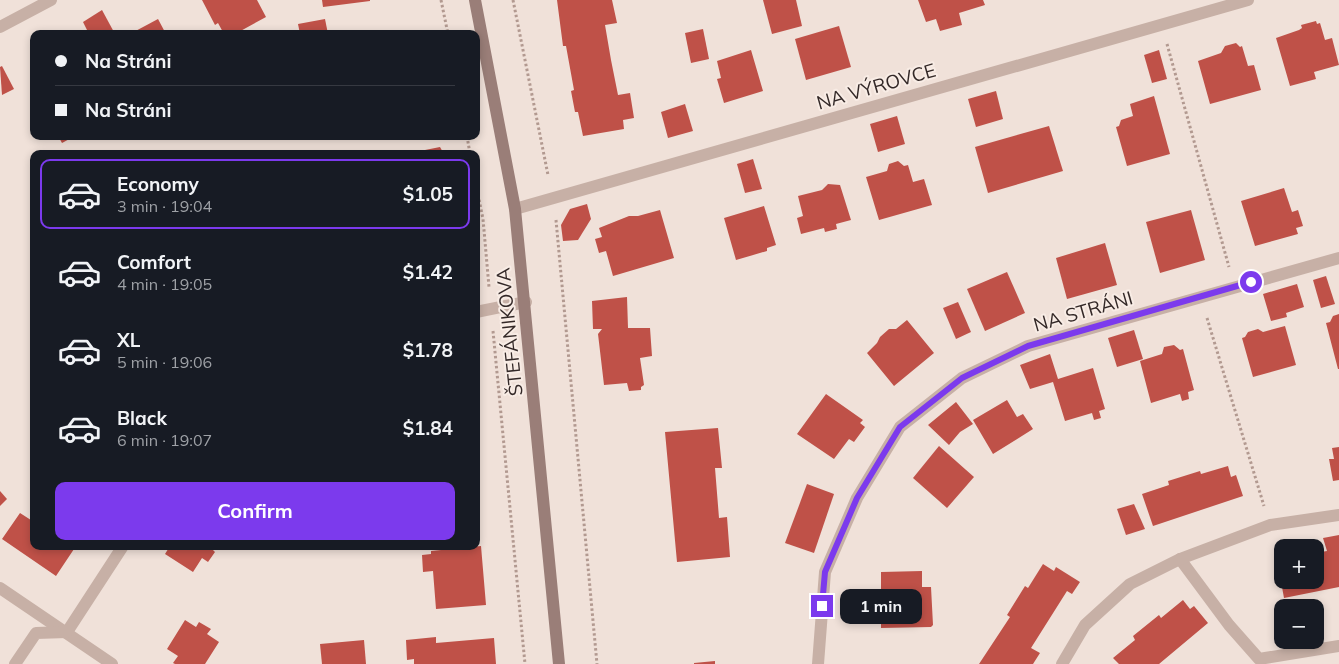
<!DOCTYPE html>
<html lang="en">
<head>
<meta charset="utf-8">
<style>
	body { margin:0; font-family:Mulish,sans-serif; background:#242831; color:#f1f3f6; height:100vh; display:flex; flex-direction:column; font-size:19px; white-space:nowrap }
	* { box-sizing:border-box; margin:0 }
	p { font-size:16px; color:#9ea1a6 }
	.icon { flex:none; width:28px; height:28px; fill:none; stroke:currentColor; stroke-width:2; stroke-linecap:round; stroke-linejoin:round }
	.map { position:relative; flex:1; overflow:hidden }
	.side { position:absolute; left:30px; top:150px; width:450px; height:400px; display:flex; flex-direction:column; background:#171b24; border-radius:10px; box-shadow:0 2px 8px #0003 }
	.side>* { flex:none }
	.guide { position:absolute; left:30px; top:30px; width:450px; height:110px; border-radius:10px; box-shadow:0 2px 8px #0003; display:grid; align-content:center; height:110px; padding:0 25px; background:#171b24 }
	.fabs { position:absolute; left:1274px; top:539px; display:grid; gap:10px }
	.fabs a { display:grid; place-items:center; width:50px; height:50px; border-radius:10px; background:#171b24; box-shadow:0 2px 8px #0003; font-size:25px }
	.end { position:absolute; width:22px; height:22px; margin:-11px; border:6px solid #7c3aed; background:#fff; box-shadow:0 0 0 2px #fff }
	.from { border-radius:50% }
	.bubble { position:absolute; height:35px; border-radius:10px; background:#171b24; box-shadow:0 2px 8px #0003; font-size:16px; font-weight:700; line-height:35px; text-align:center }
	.guide b { display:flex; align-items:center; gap:18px; height:48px; font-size:19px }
	.guide b+b { border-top:1px solid #363941 }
	.guide i { width:12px; height:12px; background:#f1f3f6 }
	ul { padding:9px 0 0; list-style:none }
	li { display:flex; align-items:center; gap:15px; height:70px; margin:0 10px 8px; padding:0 15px; border:2px solid transparent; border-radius:10px }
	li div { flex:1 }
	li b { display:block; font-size:19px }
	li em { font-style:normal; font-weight:700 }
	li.current { border-color:#7c3aed }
	li>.icon { width:45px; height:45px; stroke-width:1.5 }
	.primary-button { display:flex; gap:10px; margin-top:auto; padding:10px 25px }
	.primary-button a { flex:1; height:58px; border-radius:10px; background:#7c3aed; color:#fff; font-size:20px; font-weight:700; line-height:58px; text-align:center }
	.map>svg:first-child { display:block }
	.building { fill:#bf5148 }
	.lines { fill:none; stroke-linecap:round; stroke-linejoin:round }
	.path { stroke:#b29990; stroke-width:3; stroke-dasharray:2.5 2.5; stroke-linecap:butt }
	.street { stroke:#c7b0a6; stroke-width:12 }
	.secondary { stroke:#9a7e78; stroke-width:12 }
	.route { stroke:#7c3aed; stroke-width:6 }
	.labels { text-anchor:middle; stroke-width:4; stroke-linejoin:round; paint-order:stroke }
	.street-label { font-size:19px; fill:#332827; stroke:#f8ece5 }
</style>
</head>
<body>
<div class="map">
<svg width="1339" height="664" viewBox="0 0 1339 664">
	<rect width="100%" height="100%" fill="#f0e1d9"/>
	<g class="building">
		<path d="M202,0H257L266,17L235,34H224L218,23L215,25Z"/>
		<path d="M322,0H370V1L323,7Z"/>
		<path d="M557,0H612L617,23L605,25L611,60L618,95L630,93L634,118L623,120L624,129L583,136L578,112H575L571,91L574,90L566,46H563Z"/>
		<path d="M763,0H796L802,26L772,34Z"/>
		<path d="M918,0H983L985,5L959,13L962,25L940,31L936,19L926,22Z"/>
		<path d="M102,10L115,34H89L83,22Z"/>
		<path d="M158,19L166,34H130Z"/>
		<path d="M325,19L328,34H300L298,24Z"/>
		<path d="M1316,21L1317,24L1320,23L1325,40L1332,38L1339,65L1314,72L1316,79L1290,86L1276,38L1299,30L1302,28L1301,25Z"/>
		<path d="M839,26L851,67L806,80L795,39Z"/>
		<path d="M703,29L709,59L691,63L685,33Z"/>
		<path d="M1236,43L1240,47L1242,46L1248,66L1254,65L1261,90L1210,104L1198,61L1221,53L1225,46Z"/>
		<path d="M751,50L763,91L724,103L717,79L721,78L717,61Z"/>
		<path d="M1159,50L1167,79L1152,83L1144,55Z"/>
		<path d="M2,66L14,89L2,95L0,67Z"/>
		<path d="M996,91L1003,119L976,127L968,99Z"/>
		<path d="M1154,96L1170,154L1127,166L1116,127L1119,126L1121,120L1133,116L1130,104Z"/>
		<path d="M685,104L693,131L668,138L661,112Z"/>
		<path d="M897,116L905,144L878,152L870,124Z"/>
		<path d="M1049,126L1063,171L988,193L975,147Z"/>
		<path d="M58,136H75L62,143Z"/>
		<path d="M440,147L444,154H410V153Z"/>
		<path d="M753,159L762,189L745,193L737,164Z"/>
		<path d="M898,161L904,166L908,165L913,182L924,179L932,205L879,220L866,177L887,171L889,164Z"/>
		<path d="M828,184L840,185L851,220L836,224L837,229L825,232L824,228L801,234L797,218L803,216L798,196L822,190Z"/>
		<path d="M1284,188L1292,212L1298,210L1303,226L1296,228L1298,234L1255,246L1241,201Z"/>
		<path d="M587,204L591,219L578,240L563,241L561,225L570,209Z"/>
		<path d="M764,206L776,245L767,248V251L736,260L724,218Z"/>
		<path d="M660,210L674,258L613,276L606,251L599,253L595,239L602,237L599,228L629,216H638Z"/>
		<path d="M1191,210L1205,260L1160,273L1146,222Z"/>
		<path d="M1105,243L1117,285L1067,299L1056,258Z"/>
		<path d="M1007,272L1025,313L985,331L967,289Z"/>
		<path d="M1326,276L1335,304L1321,308L1313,280Z"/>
		<path d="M1297,284L1304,307L1286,313L1287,317L1271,321L1263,294Z"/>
		<path d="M627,297L628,328H650L652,356L640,358L644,385L641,387V390L629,391L627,383L604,385L598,334L602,329H593L592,301Z"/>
		<path d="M958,302L971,332L956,339L943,308Z"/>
		<path d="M1339,314V369H1338L1326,323L1330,322L1333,316Z"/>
		<path d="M907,320L934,353L894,386L867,353L877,343L880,337L889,329H896Z"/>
		<path d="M1285,326L1296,365L1253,377L1242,338L1245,337L1248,332L1258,329L1263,332Z"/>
		<path d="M1134,330L1143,359L1117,367L1108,338Z"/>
		<path d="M1174,345L1180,350L1183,349L1194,390L1188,392L1189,399L1182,401L1180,394L1151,403L1140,361L1162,354L1164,347Z"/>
		<path d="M1050,354L1058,379L1093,368L1105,409L1099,411L1101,418L1094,420L1092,413L1065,421L1053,382L1030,389L1020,365Z"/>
		<path d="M826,394L863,420L860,423L865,427L854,442L849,439L834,459L797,434Z"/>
		<path d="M1007,400L1017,417L1023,414L1033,429L993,454L973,420Z"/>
		<path d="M956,402L973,424L960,432L949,445L928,425Z"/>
		<path d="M718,428L722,468H715L719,518L727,517L730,557L677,562L665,432Z"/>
		<path d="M939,446L974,477L947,508L913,478Z"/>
		<path d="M1339,447V480L1333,481L1329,459H1334L1332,448Z"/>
		<path d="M1228,466L1231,477L1236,475L1243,496L1153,526L1142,494L1169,485L1168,481L1200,471L1201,474Z"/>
		<path d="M807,484L834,494L814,553L785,543Z"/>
		<path d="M0,491L7,499L0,506Z"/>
		<path d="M1134,504L1145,529L1126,535L1117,509Z"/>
		<path d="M20,513L34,522V546H76L56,576L2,539Z"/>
		<path d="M1339,535V587L1284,598L1280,576H1282V580H1315V553L1327,551L1323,538Z"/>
		<path d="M170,546H209L215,552L208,562L202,558L193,572L165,554Z"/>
		<path d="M481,546L486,605L436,609L433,571L423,572L422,555L431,554V551Z"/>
		<path d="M1043,564L1054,571L1056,567L1080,582L1072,594L1067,591L1031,648L1040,653L1033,664H979L1010,617L1007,615L1025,586L1028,588Z"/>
		<path d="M922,571V587H931L933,625L931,627L881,628V572Z"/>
		<path d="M1183,600L1190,609L1194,606L1208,623L1159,664H1119L1113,658L1135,640L1133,636L1159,615L1161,618Z"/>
		<path d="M185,620L196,627L199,622L211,629L207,634L219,642L205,664H175L173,663L178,656L167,649Z"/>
		<path d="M436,637V643L494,638L496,664H414V659L407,660L406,640Z"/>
		<path d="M364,640L366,664H322L320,644Z"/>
		<path d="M715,661V664H694V663Z"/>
	</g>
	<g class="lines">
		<g class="path">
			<path d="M441,0L448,34"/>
			<path d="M513,0L548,175"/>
			<path d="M1167,44L1229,267"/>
			<path d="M467,136L470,154"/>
			<path d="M476,185L483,219L489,287"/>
			<path d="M556,220L597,664"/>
			<path d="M1207,318L1264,506"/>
			<path d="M493,331L525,664"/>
		</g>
		<g class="street">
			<path d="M0,27L51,0"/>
			<path d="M515,209L1248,0"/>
			<path d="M476,312L526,302"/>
			<path d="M1180,559L1229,625L1259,659L1339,646"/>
			<path d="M0,588L112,664"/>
			<path d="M15,664L36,633L67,632L123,546"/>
			<path d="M818,664L825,572L857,498L900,427L962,378L1028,346L1339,258"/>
			<path d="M1062,664L1085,625L1130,584L1180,559L1270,525L1339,515"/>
		</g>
		<path class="secondary" d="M475,0L515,209L559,664"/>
	</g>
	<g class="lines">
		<path class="route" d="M822,606L825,572L857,498L900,427L962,378L1028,346L1251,282"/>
	</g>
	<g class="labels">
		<g class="street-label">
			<text transform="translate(876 86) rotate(-16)" y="7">NA VÝROVCE</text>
			<text transform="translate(1083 311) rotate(-16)" y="7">NA STRÁNI</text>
			<text transform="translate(509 332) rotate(-96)" y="7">ŠTEFÁNIKOVA</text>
		</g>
	</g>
</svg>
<div class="fabs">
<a>+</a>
<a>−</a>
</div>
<i class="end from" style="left:1251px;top:282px"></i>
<i class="end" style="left:822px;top:606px"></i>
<div class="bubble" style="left:840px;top:589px;width:82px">1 min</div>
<div class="guide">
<b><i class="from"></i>Na Stráni</b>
<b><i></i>Na Stráni</b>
</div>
<section class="side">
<ul>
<li class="current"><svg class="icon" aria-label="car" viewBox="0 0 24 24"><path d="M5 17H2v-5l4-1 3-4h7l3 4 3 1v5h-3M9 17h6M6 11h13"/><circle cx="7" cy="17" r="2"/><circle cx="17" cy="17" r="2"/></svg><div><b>Economy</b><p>3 min · 19:04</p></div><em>$1.05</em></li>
<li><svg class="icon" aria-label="car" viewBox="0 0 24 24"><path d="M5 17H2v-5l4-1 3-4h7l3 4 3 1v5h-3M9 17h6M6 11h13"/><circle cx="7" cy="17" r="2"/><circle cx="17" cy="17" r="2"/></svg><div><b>Comfort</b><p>4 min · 19:05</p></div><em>$1.42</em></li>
<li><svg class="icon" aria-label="car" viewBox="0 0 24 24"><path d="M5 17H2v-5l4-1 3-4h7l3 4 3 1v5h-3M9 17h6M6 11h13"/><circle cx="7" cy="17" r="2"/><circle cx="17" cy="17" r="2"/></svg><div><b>XL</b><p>5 min · 19:06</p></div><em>$1.78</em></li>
<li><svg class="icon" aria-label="car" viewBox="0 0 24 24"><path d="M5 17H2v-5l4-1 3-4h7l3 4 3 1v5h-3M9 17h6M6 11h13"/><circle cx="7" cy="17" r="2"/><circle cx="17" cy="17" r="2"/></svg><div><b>Black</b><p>6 min · 19:07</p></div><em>$1.84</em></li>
</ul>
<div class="primary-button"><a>Confirm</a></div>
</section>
</div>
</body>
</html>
